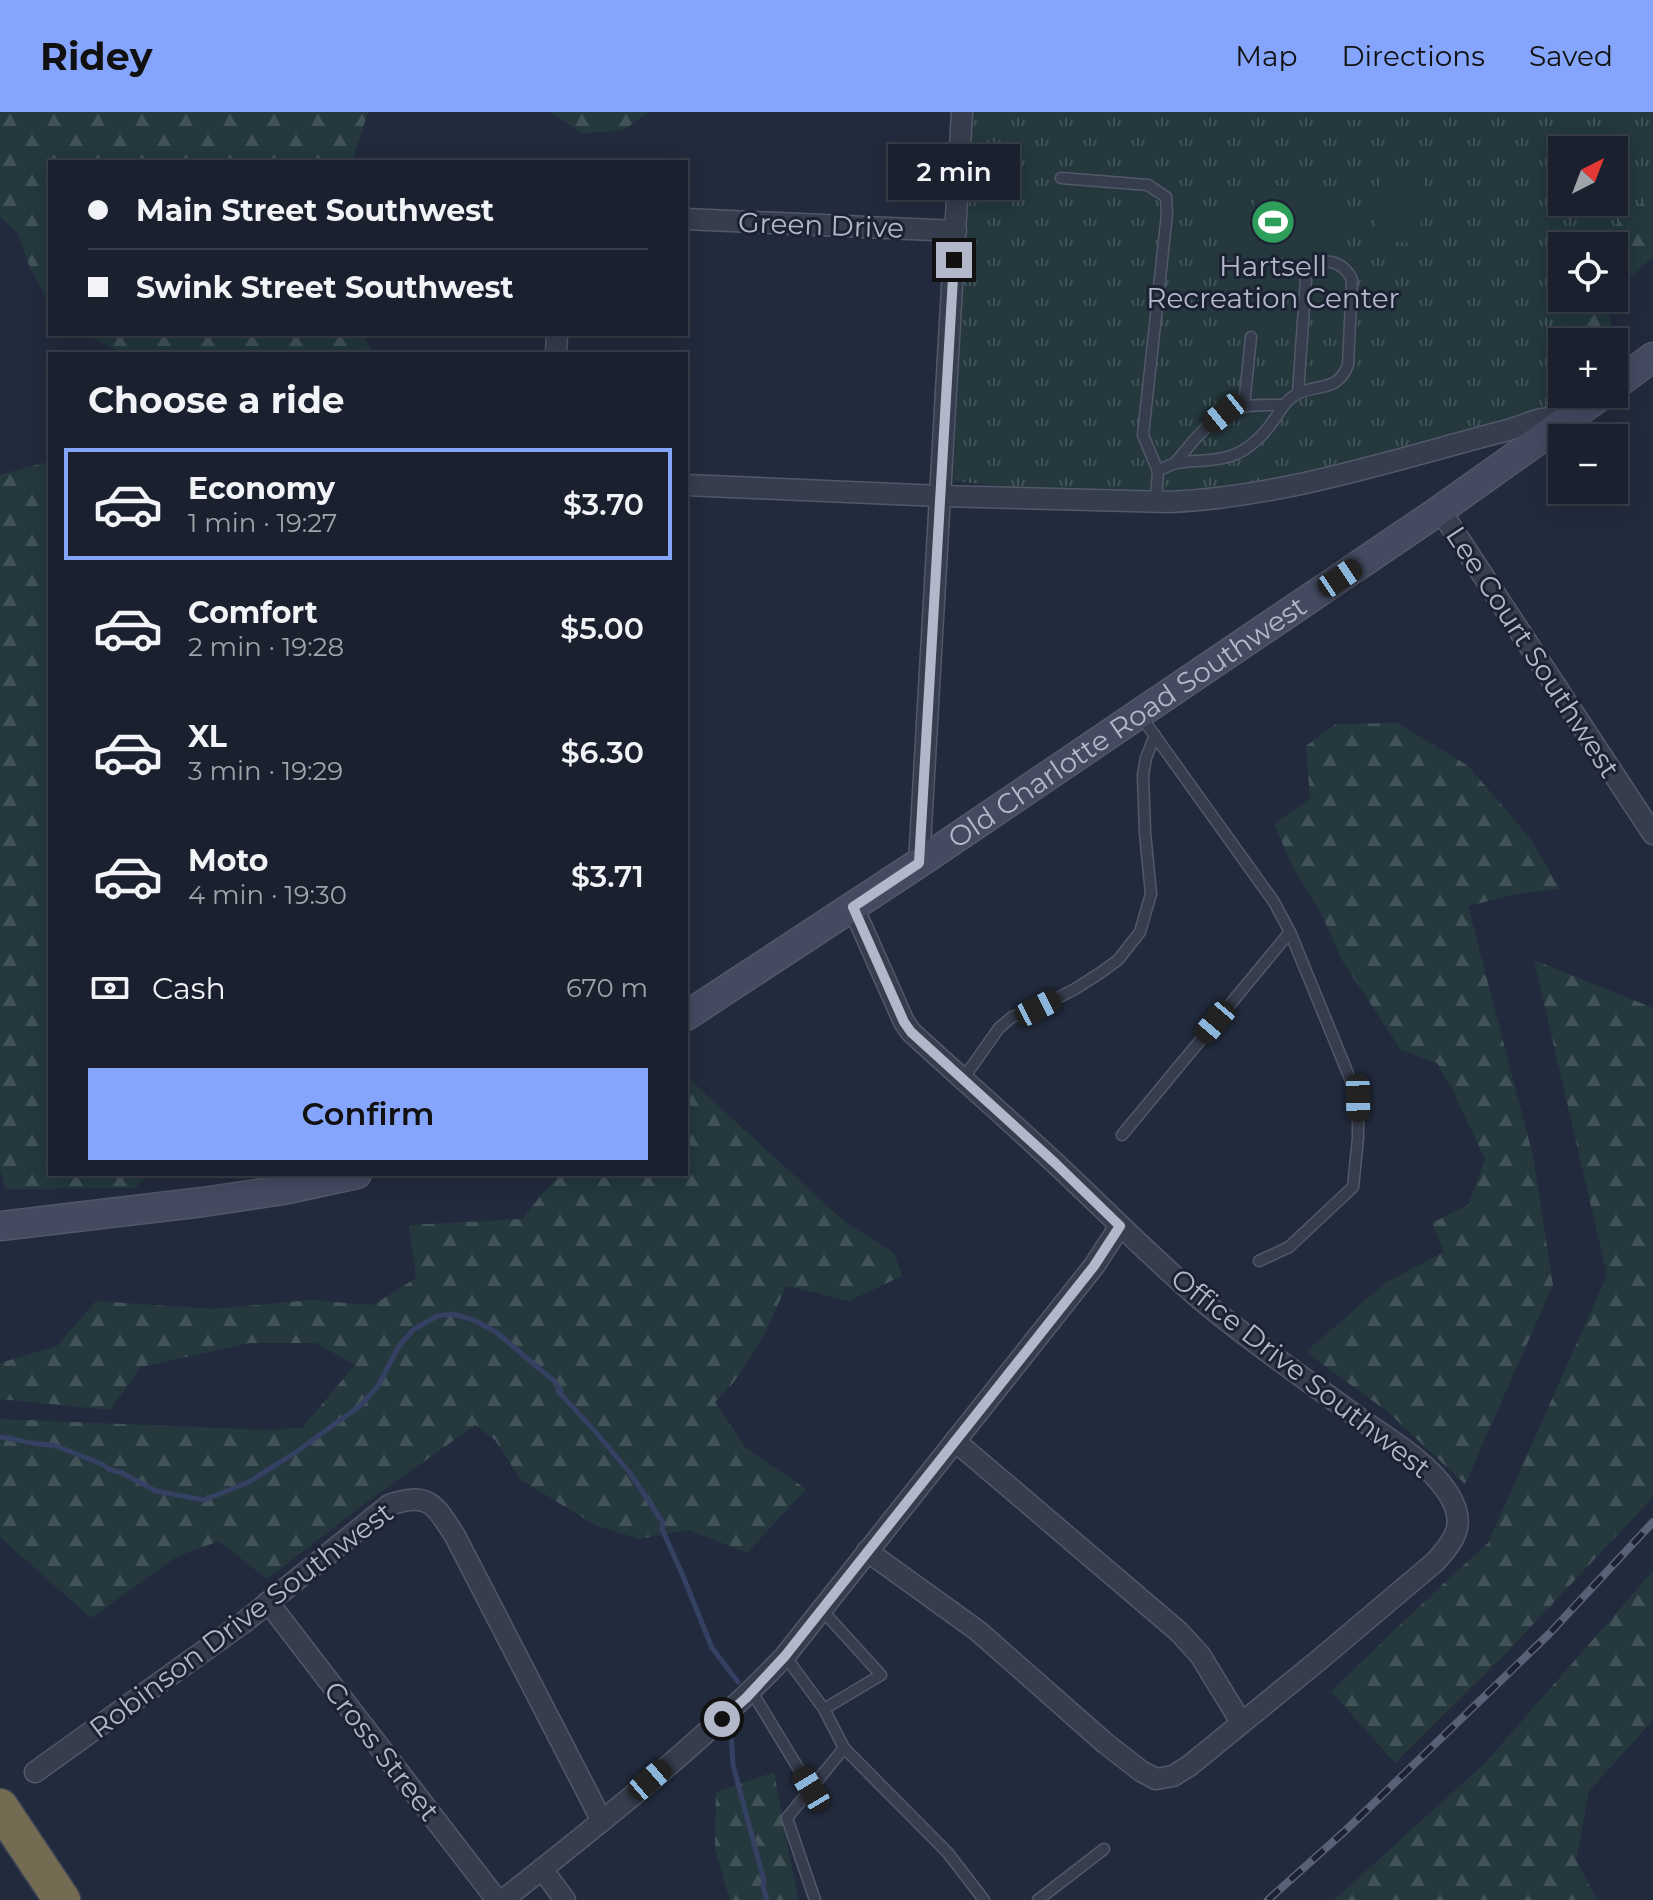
<!DOCTYPE html>
<html lang="en">
<head>
<meta charset="utf-8">
<style>
	body { margin:0; font-family:Montserrat,sans-serif; background:#272d3a; color:#f1f3f6; height:100vh; display:flex; flex-direction:column; font-size:30px; white-space:nowrap }
	* { box-sizing:border-box; margin:0 }
	p { font-size:26px; color:#9fa3aa }
	.icon { flex:none; width:44px; height:44px; fill:none; stroke:currentColor; stroke-width:2; stroke-linecap:round; stroke-linejoin:round }
	.map { position:relative; flex:1; overflow:hidden }
	.side { position:absolute; left:48px; top:240px; width:640px; height:824px; display:flex; flex-direction:column; background:#1a202e; border-radius:0px; box-shadow:0 4px 20px #0003,0 0 0 2px #383e4a }
	.side>* { flex:none }
	.hud { position:absolute; left:48px; top:48px; width:640px; height:176px; border-radius:0px; box-shadow:0 4px 20px #0003,0 0 0 2px #383e4a; display:grid; align-content:center; height:176px; padding:0 40px; background:#1a202e }
	.needle { width:52px; rotate:42deg }
	.buttons { position:absolute; left:1548px; top:24px; display:grid; gap:16px }
	.buttons a { display:grid; place-items:center; width:80px; height:80px; border-radius:0px; background:#1a202e; box-shadow:0 4px 20px #0003,0 0 0 2px #383e4a; font-size:40px }
	.end { position:absolute; width:36px; height:36px; margin:-18px; border:10px solid #b2b8c9; background:#111; box-shadow:0 0 0 4px #111 }
	.from { border-radius:50% }
	.bubble { position:absolute; height:56px; border-radius:0px; background:#1a202e; box-shadow:0 4px 20px #0003,0 0 0 2px #383e4a; font-size:26px; font-weight:600; line-height:56px; text-align:center }
	.car { position:absolute; width:24px; height:48px; margin:-24px -12px; border-radius:10px; box-shadow:0 0 6px 2px #0007; background:linear-gradient(#222 24%,#8ab4d8 0 40%,#222 0 76%,#8ab4d8 0 86%,#222 0) }
	.hud b { display:flex; align-items:center; gap:28px; height:76px; font-size:30px }
	.hud b+b { border-top:2px solid #383e4a }
	.hud i { width:20px; height:20px; background:#f1f3f6 }
	ul { padding:0; list-style:none }
	li { display:flex; align-items:center; gap:24px; height:112px; margin:0 16px 12px; padding:0 24px; border:4px solid transparent; border-radius:0px }
	li div { flex:1 }
	li b { display:block; font-size:30px }
	li em { font-style:normal; font-weight:600 }
	li.current { border-color:#85a4fb }
	li>.icon { width:72px; height:72px; stroke-width:1.5 }
	h2 { padding:0 40px; font-size:36px; line-height:96px }
	.pay { display:flex; align-items:center; gap:20px; height:88px; padding:0 40px; font-size:30px }
	.pay p { margin-inline-start:auto }
	.primary-button { display:flex; gap:16px; margin-top:auto; padding:16px 40px }
	.primary-button a { flex:1; height:92px; border-radius:0px; background:#85a4fb; color:#111; font-size:32px; font-weight:600; line-height:92px; text-align:center }
	header { display:flex; align-items:center; gap:48px; box-sizing:border-box; height:112px; padding:0 40px; background:#85a4fb; color:#111 }
	header strong { font-size:38px }
	nav { display:flex; gap:44px; margin-inline-start:auto; font-size:28px }
	.map>svg:first-child { display:block }
	.forest { fill:url(#forest-firs); fill-rule:evenodd }
	.park { fill:url(#park-tufts); fill-rule:evenodd }
	.pitch { fill:#24383e }
	.lines { fill:none; stroke-linecap:round; stroke-linejoin:round }
	.stream { stroke:#344163; stroke-width:5 }
	.lane-casing { stroke:#525868; stroke-width:13 }
	.street-casing { stroke:#525868; stroke-width:23 }
	.secondary-casing { stroke:#525868; stroke-width:31 }
	.highway-casing { stroke:#3f4555; stroke-width:39 }
	.lane { stroke:#363d4d; stroke-width:10 }
	.street { stroke:#363d4d; stroke-width:20 }
	.secondary { stroke:#444b61; stroke-width:28 }
	.highway { stroke:#746b53; stroke-width:36 }
	.rail-casing { stroke:#586175; stroke-width:8 }
	.rail { stroke:#1c2232; stroke-width:5; stroke-dasharray:15; stroke-linecap:butt }
	.route { stroke:#b2b8c9; stroke-width:10 }
	.labels { text-anchor:middle; stroke-width:6; stroke-linejoin:round; paint-order:stroke }
	.street-label { font-size:28px; fill:#b2b8c9; stroke:#1c2232 }
	.poi-label { font-size:28px; fill:#b2b8c9; stroke:#1c2232 }
</style>
</head>
<body>
<header>
<strong>Ridey</strong>
<nav><a>Map</a><a>Directions</a><a>Saved</a></nav>
</header>
<div class="map">
<svg width="1653" height="1788" viewBox="0 0 1653 1788">
	<defs>
		<pattern id="forest-firs" width="22" height="20" patternUnits="userSpaceOnUse" patternTransform="scale(2)"><rect width="22" height="20" fill="#24383e"/><path d="M5 1l3.5 6h-7zM16 11l3.5 6h-7z" fill="#415359"/></pattern>
		<pattern id="park-tufts" width="24" height="20" patternUnits="userSpaceOnUse" patternTransform="scale(2)"><rect width="24" height="20" fill="#24383e"/><path d="M3 7l-1-3M5 7V3M7 7l1-3M15 17l-1-3M17 17v-4M19 17l1-3" fill="none" stroke="#415359"/></pattern>
	</defs>
	<rect width="100%" height="100%" fill="#222b3d"/>
	<g class="forest">
		<path d="M0,0H368L352,50H50V193L30,156L17,120L0,105Z"/>
		<path d="M549,0H648L624,18L583,21Z"/>
		<path d="M1556,0H1653V146L1648,149L1614,182V134H1562V186H1613L1608,198L1618,243L1614,244V230H1562ZM1562,38H1614V90H1562Z"/>
		<path d="M86,222H362L373,242H124Z"/>
		<path d="M50,349V1062H147L136,1076L5,1077L0,1056V363Z"/>
		<path d="M1398,611L1468,654L1530,726L1560,777L1521,781L1468,794L1533,1044L1553,1173L1465,1372L1388,1300L1306,1240L1385,1171L1444,1140L1432,1111L1468,1093L1485,1047L1453,979L1437,951L1401,938L1343,850L1321,801L1294,758L1274,712L1310,687L1306,634L1336,612Z"/>
		<path d="M1534,848L1653,896V1385L1509,1538L1395,1651L1331,1579L1442,1473L1488,1431L1607,1163Z"/>
		<path d="M688,966L845,1110L894,1141L902,1164L849,1189L786,1174L764,1224L733,1271L715,1290L746,1336L806,1377L747,1441L689,1418L639,1427L597,1414L521,1368L495,1328L475,1313L363,1393L267,1467L219,1429L178,1444L91,1506L0,1425V1307L268,1318L302,1316L355,1253L316,1231H250L141,1255L110,1298L0,1287V1251L57,1234L96,1189L212,1197L310,1188L373,1193L416,1166L409,1113L522,1107L547,1076L562,1062H686V968Z"/>
		<path d="M1653,1459V1608L1589,1679L1576,1748L1597,1788H1334L1485,1651Z"/>
		<path d="M774,1660L798,1788H730L715,1738L716,1680Z"/>
	</g>
	<path class="park" d="M972,0H1653V81L1591,134H1562V186H1586L1583,230H1562V282H1579L1577,300L1311,370L1156,390L953,369ZM1562,38H1614V90H1562Z"/>
	<g class="pitch">
		<path d="M1333,0H1415C1388,8 1361,9 1333,7Z"/>
		<path d="M1380,58L1424,61L1419,131L1375,129Z"/>
		<path d="M1256,73L1344,77L1340,139L1280,138L1279,217L1228,213L1238,138L1240,137V124L1203,123L1205,95L1253,97Z"/>
	</g>
	<g class="lines">
		<g class="stream">
			<path d="M0,1325C17,1327 37,1334 54,1333L104,1353L108,1357L122,1361L156,1379L204,1388L249,1370L299,1338L361,1293L378,1274L399,1234L413,1218L437,1204L453,1202L474,1208L496,1220L554,1269L561,1278L558,1279L594,1318L630,1361L663,1411L662,1417L683,1464L712,1536L738,1570"/>
			<path d="M731,1619L733,1653L764,1769L763,1775L767,1788"/>
		</g>
		<g class="lane-casing">
			<g id="lane">
				<path d="M1061,66L1148,73L1166,85L1167,102L1143,323L1158,359L1156,390"/>
				<path d="M1244,294L1251,225"/>
				<path d="M1174,352C1194,329 1212,301 1243,295C1256,292 1270,293 1283,293"/>
				<path d="M1158,359C1164,356 1170,353 1175,351C1193,348 1213,350 1231,344C1247,339 1264,323 1273,309C1281,299 1285,288 1297,282C1318,271 1337,281 1348,253L1352,168C1343,146 1315,142 1306,166L1298,281"/>
				<path d="M1140,603L1274,790L1290,820L1358,986V1026L1353,1075L1289,1135L1259,1149"/>
				<path d="M963,967L999,916L1012,905L1038,896L1075,877L1100,861L1118,848L1140,820L1151,782L1145,721L1143,663L1146,646L1155,623"/>
				<path d="M1122,1023L1290,820"/>
				<path d="M822,1498L881,1563L824,1597L844,1636L948,1741L984,1788"/>
				<path d="M785,1544L824,1597"/>
				<path d="M752,1580L811,1677"/>
				<path d="M815,1788L787,1706L844,1636"/>
				<path d="M1038,1788L1104,1737"/>
			</g>
		</g>
		<g class="street-casing">
			<g id="street">
				<path d="M686,107L956,119"/>
				<path d="M556,242L557,222"/>
				<path d="M686,373L940,384L1169,390C1284,385 1396,347 1508,318L1537,308L1569,302"/>
				<path d="M1440,398L1653,722"/>
				<path d="M919,751L962,0"/>
				<path d="M853,795L904,910L911,920C959,964 1008,1007 1055,1051C1103,1096 1150,1144 1200,1187C1251,1230 1307,1268 1360,1307C1388,1326 1430,1352 1448,1381C1467,1411 1456,1427 1435,1450L1319,1548L1189,1654L1173,1664L1156,1667L1141,1659L1105,1631L978,1519L867,1439"/>
				<path d="M955,1329L1178,1519L1200,1543L1241,1610"/>
				<path d="M268,1490L497,1788"/>
				<path d="M35,1660L243,1511L389,1393C429,1379 435,1393 455,1424L602,1709"/>
				<path d="M542,1757L565,1788"/>
				<path d="M503,1788C600,1711 699,1634 785,1544L1094,1154L1120,1114"/>
			</g>
		</g>
		<g class="secondary-casing">
			<g id="secondary">
				<path d="M1614,274L1653,245"/>
				<path id="s1" d="M686,904L919,751L1440,398L1603,282"/>
				<path d="M0,1114L203,1090L283,1078L357,1062"/>
			</g>
		</g>
		<g class="highway-casing">
			<path id="highway" d="M0,1695L62,1788"/>
		</g>
		<use href="#lane" class="lane"/>
		<use href="#street" class="street"/>
		<use href="#secondary" class="secondary"/>
		<use href="#highway" class="highway"/>
		<g class="rail-casing">
			<path id="rail" d="M1268,1788L1346,1718L1549,1522L1653,1410"/>
		</g>
		<use href="#rail" class="rail"/>
	</g>
	<g class="lines">
		<path class="route" d="M722,1607L746,1586L785,1544L1094,1154L1120,1114L1055,1051L911,920L904,910L853,795L919,751L954,148"/>
	</g>
	<defs>
		<g id="stadium-disc" transform="scale(2.3)"><circle r="9.5" fill="#2e9e5b" stroke="#1c2232"/><path d="M0-5a6.5 5 0 1 0 0 10a6.5 5 0 1 0 0-10ZM-3.5-1.8h7v3.6h-7Z" fill="#fff"/></g>
	</defs>
	<g fill-rule="evenodd">
		<use href="#stadium-disc" x="1273" y="110"/>
	</g>
	<g class="labels">
		<g class="street-label">
			<text transform="translate(821 113) rotate(2)" y="10">Green Drive</text>
			<text transform="translate(1533 540) rotate(57)" y="10">Lee Court Southwest</text>
			<text dy="10" stroke="none"><textPath href="#s1" startOffset="530">Old Charlotte Road Southwest</textPath></text>
			<text transform="translate(1301 1261) rotate(38)" y="10">Office Drive Southwest</text>
			<text transform="translate(241 1508) rotate(-37)" y="10">Robinson Drive Southwest</text>
			<text transform="translate(382 1639) rotate(52)" y="10">Cross Street</text>
		</g>
		<g class="poi-label">
			<text x="1273" y="164">Hartsell<tspan x="1273" dy="32">Recreation Center</tspan></text>
		</g>
	</g>
</svg>
<div class="buttons">
<a><svg class="needle" viewBox="-14 -14 28 28"><path d="M0-13l5 13h-10z" fill="#e53935"/><path d="M0 13l5-13h-10z" fill="#9fa3aa"/></svg></a>
<a><svg class="icon" aria-label="locate" viewBox="0 0 24 24"><circle cx="12" cy="12" r="6"/><path d="M12 2v4M12 18v4M2 12h4M18 12h4"/></svg></a>
<a>+</a>
<a>−</a>
</div>
<i class="end from" style="left:722px;top:1607px"></i>
<i class="end" style="left:954px;top:148px"></i>
<div class="bubble" style="left:888px;top:32px;width:132px">2 min</div>
<i class="car" style="left:1224px;top:301px;rotate:231deg"></i>
<i class="car" style="left:1340px;top:466px;rotate:56deg"></i>
<i class="car" style="left:1038px;top:896px;rotate:63deg"></i>
<i class="car" style="left:1215px;top:910px;rotate:220deg"></i>
<i class="car" style="left:1358px;top:986px;rotate:179deg"></i>
<i class="car" style="left:650px;top:1668px;rotate:49deg"></i>
<i class="car" style="left:811px;top:1677px;rotate:329deg"></i>
<div class="hud">
<b><i class="from"></i>Main Street Southwest</b>
<b><i></i>Swink Street Southwest</b>
</div>
<section class="side">
<h2>Choose a ride</h2>
<ul>
<li class="current"><svg class="icon" aria-label="car" viewBox="0 0 24 24"><path d="M5 17H2v-5l4-1 3-4h7l3 4 3 1v5h-3M9 17h6M6 11h13"/><circle cx="7" cy="17" r="2"/><circle cx="17" cy="17" r="2"/></svg><div><b>Economy</b><p>1 min · 19:27</p></div><em>$3.70</em></li>
<li><svg class="icon" aria-label="car" viewBox="0 0 24 24"><path d="M5 17H2v-5l4-1 3-4h7l3 4 3 1v5h-3M9 17h6M6 11h13"/><circle cx="7" cy="17" r="2"/><circle cx="17" cy="17" r="2"/></svg><div><b>Comfort</b><p>2 min · 19:28</p></div><em>$5.00</em></li>
<li><svg class="icon" aria-label="car" viewBox="0 0 24 24"><path d="M5 17H2v-5l4-1 3-4h7l3 4 3 1v5h-3M9 17h6M6 11h13"/><circle cx="7" cy="17" r="2"/><circle cx="17" cy="17" r="2"/></svg><div><b>XL</b><p>3 min · 19:29</p></div><em>$6.30</em></li>
<li><svg class="icon" aria-label="car" viewBox="0 0 24 24"><path d="M5 17H2v-5l4-1 3-4h7l3 4 3 1v5h-3M9 17h6M6 11h13"/><circle cx="7" cy="17" r="2"/><circle cx="17" cy="17" r="2"/></svg><div><b>Moto</b><p>4 min · 19:30</p></div><em>$3.71</em></li>
</ul>
<div class="pay"><svg class="icon" aria-label="cash" viewBox="0 0 24 24"><path d="M3 7h18v10H3z"/><circle cx="12" cy="12" r="2"/></svg>Cash<p>670 m</p></div>
<div class="primary-button"><a>Confirm</a></div>
</section>
</div>
</body>
</html>
